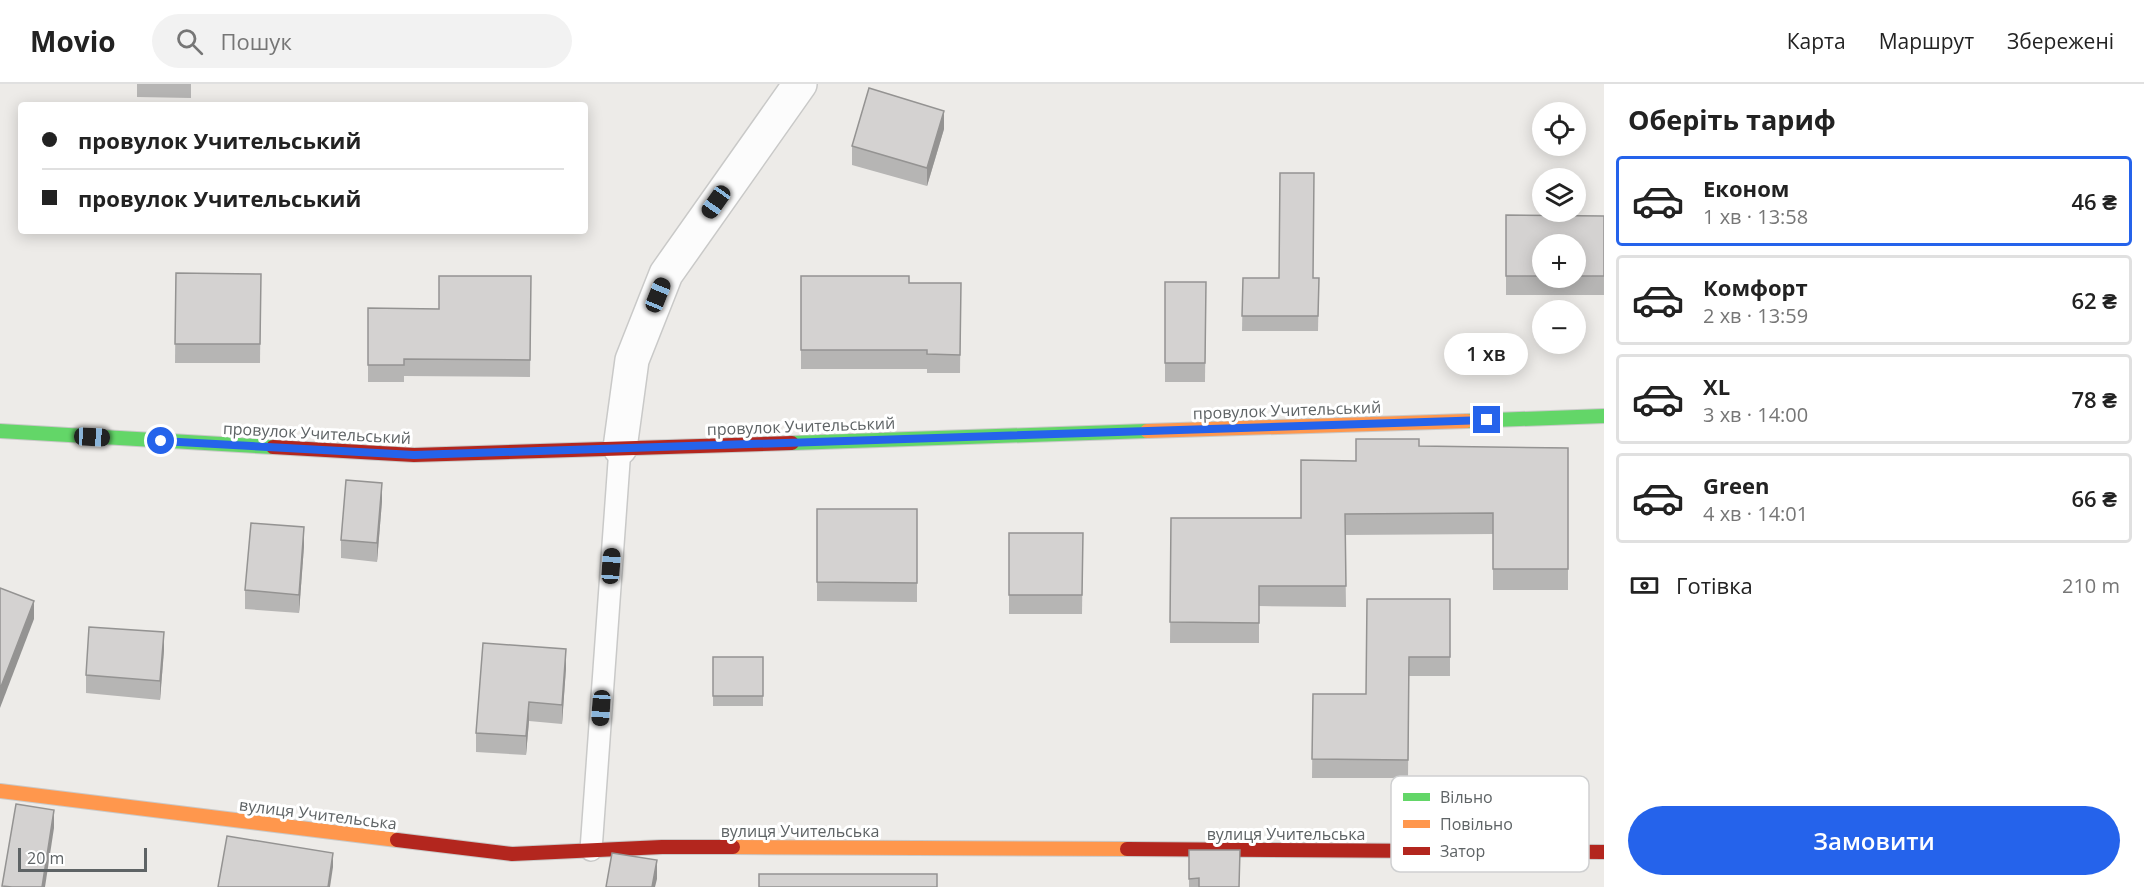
<!DOCTYPE html>
<html lang="uk">
<head>
<meta charset="utf-8">
<style>
	body { margin:0; font-family:"Open Sans",sans-serif; background:#f2f2f2; color:#222; height:100vh; display:flex; flex-direction:column; font-size:22px; white-space:nowrap }
	* { box-sizing:border-box; margin:0 }
	p { font-size:20px; color:#767676 }
	.icon { flex:none; width:33px; height:33px; fill:none; stroke:currentColor; stroke-width:2; stroke-linecap:round; stroke-linejoin:round }
	.map { position:relative; flex:1; overflow:hidden }
	.sheet { display:flex; flex-direction:column; background:#fff; width:540px }
	.sheet>* { flex:none }
	.banner { position:absolute; left:18px; top:18px; width:570px; height:132px; border-radius:6px; box-shadow:0 3px 15px #0003; display:grid; align-content:center; height:132px; padding:0 24px; background:#fff }
	.controls { position:absolute; left:1532px; top:18px; display:grid; gap:12px }
	.controls a { display:grid; place-items:center; width:54px; height:54px; border-radius:50%; background:#fff; box-shadow:0 3px 15px #0003; font-size:30px }
	.scale { position:absolute; left:18px; bottom:15px; width:129px; box-sizing:border-box; padding-left:6px; border:3px solid #5e6365; border-top:0; font-size:16px; line-height:21px; white-space:nowrap; color:#5e6365; -webkit-text-stroke:4px #fff; paint-order:stroke }
	.end { position:absolute; width:27px; height:27px; margin:-14px; border:8px solid #2563eb; background:#fff; box-shadow:0 0 0 3px #fff }
	.from { border-radius:50% }
	.bubble { position:absolute; height:42px; border-radius:21px; background:#fff; box-shadow:0 3px 15px #0003; font-size:20px; font-weight:600; line-height:42px; text-align:center }
	.car { position:absolute; width:18px; height:36px; margin:-18px -9px; border-radius:8px; box-shadow:0 0 4px 2px #0007; background:linear-gradient(#222 24%,#8ab4d8 0 40%,#222 0 76%,#8ab4d8 0 86%,#222 0) }
	.banner b { display:flex; align-items:center; gap:21px; height:57px; font-size:22px }
	.banner b+b { border-top:2px solid #e0e0e0 }
	.banner i { width:15px; height:15px; background:#222 }
	ul { padding:0; list-style:none }
	li { display:flex; align-items:center; gap:18px; height:90px; margin:0 12px 9px; padding:0 12px; border:3px solid #e0e0e0; border-radius:6px }
	li div { flex:1 }
	li b { display:block; font-size:22px }
	li em { font-style:normal; font-weight:600 }
	li.on { border-color:#2563eb }
	li>.icon { width:54px; height:54px; stroke-width:1.5 }
	h2 { padding:0 24px; font-size:27px; line-height:72px }
	.pay { display:flex; align-items:center; gap:15px; height:66px; padding:0 24px; font-size:22px }
	.pay p { margin-inline-start:auto }
	.button { display:flex; gap:12px; margin-top:auto; padding:12px 24px }
	.button a { flex:1; height:69px; border-radius:36px; background:#2563eb; color:#fff; font-size:24px; font-weight:600; line-height:69px; text-align:center }
	header { display:flex; align-items:center; gap:36px; box-sizing:border-box; height:84px; padding:0 30px; background:#fff; border-bottom:2px solid #e0e0e0 }
	header strong { font-size:28px }
	nav { display:flex; gap:33px; margin-inline-start:auto; font-size:21px }
	.search { width:420px; height:54px; background:#f2f2f2; display:flex; align-items:center; gap:15px; box-sizing:border-box; padding:0 21px; border-radius:33px; color:#767676; font-size:22px }
	main { display:flex; flex:1; min-height:0 }
	.map>svg:first-child { display:block }
	.lines { fill:none; stroke-linecap:round; stroke-linejoin:round }
	.lane-casing { stroke:#c9c9c8; stroke-width:24 }
	.street-casing { stroke:#c9c9c8; stroke-width:36 }
	.fast-casing { stroke:#c9c9c8; stroke-width:16 }
	.slow-casing { stroke:#c9c9c8; stroke-width:16 }
	.jam-casing { stroke:#c9c9c8; stroke-width:16 }
	.lane { stroke:#fcfcfc; stroke-width:21 }
	.street { stroke:#fcfcfc; stroke-width:33 }
	.fast { stroke:#63d668; stroke-width:14 }
	.slow { stroke:#ff974d; stroke-width:14 }
	.jam { stroke:#b3261e; stroke-width:14 }
	.wall { fill:#b6b5b4; fill-rule:evenodd }
	.shaded-wall { fill:#949392 }
	.building { fill:#d4d2d1; stroke:#949392; stroke-width:1.5 }
	.route { stroke:#2563eb; stroke-width:8 }
	.labels { text-anchor:middle; stroke-width:6; stroke-linejoin:round; paint-order:stroke }
	.street-label { font-size:16px; fill:#5e6365; stroke:#fff }
	.key { fill:#fff; stroke:#cfd0d1; stroke-width:1.5 }
	.key-label { font-size:16px; fill:#5e6365 }
</style>
</head>
<body>
<header>
<strong>Movio</strong>
<div class="search"><svg class="icon" aria-label="search" viewBox="0 0 24 24"><circle cx="10" cy="10" r="6"/><path d="M15 15l6 6"/></svg>Пошук</div>
<nav><a>Карта</a><a>Маршрут</a><a>Збережені</a></nav>
</header>
<main>
<div class="map">
<svg width="1604" height="803" viewBox="0 0 1604 803">
	<rect width="100%" height="100%" fill="#edebe8"/>
	<g class="lines">
		<g class="lane-casing">
			<path id="lane" d="M591,766L620,364"/>
		</g>
		<g class="street-casing">
			<path id="street" d="M620,364L632,276L666,190L800,0"/>
		</g>
		<g class="fast-casing">
			<g id="fast">
				<path d="M1467,337L1604,332"/>
				<path d="M0,347L273,363"/>
				<path d="M792,359L1147,347"/>
			</g>
		</g>
		<g class="slow-casing">
			<g id="slow">
				<path d="M1147,347L1467,337"/>
				<path d="M0,707L397,756"/>
				<path d="M733,763L1127,765"/>
			</g>
		</g>
		<g class="jam-casing">
			<g id="jam">
				<path d="M273,363L414,371L792,359"/>
				<path d="M397,756L512,770L662,763H733"/>
				<path d="M1127,765L1604,768"/>
			</g>
		</g>
		<use href="#lane" class="lane"/>
		<use href="#street" class="street"/>
		<use href="#fast" class="fast"/>
		<use href="#slow" class="slow"/>
		<use href="#jam" class="jam"/>
	</g>
	<g class="wall">
		<path d="M137,0H191V14L137,13Z"/>
		<path d="M944,45L927,102L852,81V62Z"/>
		<path d="M1506,131L1604,132V211H1506ZM1542,160H1575V194H1542Z"/>
		<path d="M176,189L261,190L260,279H175Z"/>
		<path d="M531,192L530,293L404,292V298H368V224L439,225Z"/>
		<path d="M801,192L909,199H961L960,289H927V285H801Z"/>
		<path d="M1243,194H1319L1318,247H1242Z"/>
		<path d="M1165,198H1206L1205,298H1165Z"/>
		<path d="M1419,362L1568,364V506H1493V450L1345,451L1346,523L1259,522V559H1170L1171,434H1301L1356,377Z"/>
		<path d="M382,417L377,478L341,474V456Z"/>
		<path d="M817,425H917V518L817,517Z"/>
		<path d="M1009,449H1083L1082,530H1009Z"/>
		<path d="M304,462L299,529L245,525V506Z"/>
		<path d="M1450,515V592H1409L1408,694H1312L1313,610H1366Z"/>
		<path d="M164,566L160,616L86,609V591Z"/>
		<rect x="713" y="573" width="50" height="49"/>
		<path d="M566,584L562,640L529,637L526,671L476,668V649Z"/>
		<path d="M1189,766L1240,803H1189Z"/>
	</g>
	<g class="shaded-wall">
		<path d="M944,27V45L927,102V84Z"/>
		<path d="M382,399V417L377,478V459Z"/>
		<path d="M304,443V462L299,529V511Z"/>
		<path d="M34,517V535L0,624V605Z"/>
		<path d="M164,548V566L160,616V597Z"/>
		<path d="M566,565V584L562,640V621Z"/>
		<path d="M529,618V637L526,671V652Z"/>
		<path d="M54,726V744L45,803H42Z"/>
		<path d="M333,769V783L330,803H328Z"/>
		<path d="M657,776V795L655,803H652Z"/>
	</g>
	<g class="building">
		<path d="M869,4L944,27L927,84L852,62Z"/>
		<path d="M1280,89H1314L1313,194H1319L1318,232H1242L1243,194H1279Z"/>
		<path d="M1506,131L1604,132V192H1575V160H1542V192H1506Z"/>
		<path d="M176,189L261,190L260,260H175Z"/>
		<path d="M439,192H531L530,276L404,275V281H368V224L439,225Z"/>
		<path d="M801,192H909V199H961L960,271L927,270V266H801Z"/>
		<path d="M1165,198H1206L1205,279H1165Z"/>
		<path d="M1356,355H1419V362L1568,364V485H1493V429L1345,430L1346,502H1259V539L1170,538L1171,434H1301V376L1356,377Z"/>
		<path d="M346,396L382,399L377,459L341,456Z"/>
		<path d="M817,425H917V499L817,498Z"/>
		<path d="M251,439L304,443L299,511L245,506Z"/>
		<path d="M1009,449H1083L1082,511H1009Z"/>
		<path d="M0,504L34,517L0,605Z"/>
		<path d="M1367,515H1450V573H1409L1408,676L1312,675L1313,610H1366Z"/>
		<path d="M89,543L164,548L160,597L86,591Z"/>
		<path d="M483,559L566,565L562,621L529,618L526,652L476,649Z"/>
		<rect x="713" y="573" width="50" height="39"/>
		<path d="M16,720L54,726L42,803H12L2,802Z"/>
		<path d="M227,752L333,769L328,803H218Z"/>
		<path d="M1189,766H1240L1239,803H1199V794L1189,795Z"/>
		<path d="M612,769L657,776L652,803H606Z"/>
		<rect x="759" y="790" width="178" height="13"/>
	</g>
	<g class="lines">
		<path class="route" d="M161,357L414,371L1487,336"/>
	</g>
	<g class="labels">
		<g class="street-label">
			<text transform="translate(1287 326) rotate(-2)" y="6">провулок Учительський</text>
			<text transform="translate(801 342) rotate(-2)" y="6">провулок Учительський</text>
			<text transform="translate(317 349) rotate(3)" y="6">провулок Учительський</text>
			<text transform="translate(318 730) rotate(7)" y="6">вулиця Учительська</text>
			<text x="800" y="753">вулиця Учительська</text>
			<text x="1286" y="756">вулиця Учительська</text>
		</g>
	</g>
	<rect x="1391" y="692" width="198" height="96" rx="9" class="key"/>
	<rect x="1403" y="709" width="27" height="8" fill="#63d668"/>
	<rect x="1403" y="736" width="27" height="8" fill="#ff974d"/>
	<rect x="1403" y="763" width="27" height="8" fill="#b3261e"/>
	<g class="key-label">
		<text x="1440" y="719">Вільно</text>
		<text x="1440" y="746">Повільно</text>
		<text x="1440" y="773">Затор</text>
	</g>
</svg>
<div class="controls">
<a><svg class="icon" aria-label="locate" viewBox="0 0 24 24"><circle cx="12" cy="12" r="6"/><path d="M12 2v4M12 18v4M2 12h4M18 12h4"/></svg></a>
<a><svg class="icon" aria-label="layers" viewBox="0 0 24 24"><path d="M12 4l9 5-9 5-9-5zM3 14l9 5 9-5"/></svg></a>
<a>+</a>
<a>−</a>
</div>
<div class="scale">20 m</div>
<i class="end from" style="left:161px;top:357px"></i>
<i class="end" style="left:1487px;top:336px"></i>
<div class="bubble" style="left:1444px;top:249px;width:84px">1 хв</div>
<i class="car" style="left:716px;top:118px;rotate:215deg"></i>
<i class="car" style="left:658px;top:211px;rotate:22deg"></i>
<i class="car" style="left:92px;top:353px;rotate:93deg"></i>
<i class="car" style="left:611px;top:482px;rotate:4deg"></i>
<i class="car" style="left:601px;top:624px;rotate:184deg"></i>
<div class="banner">
<b><i class="from"></i>провулок Учительський</b>
<b><i></i>провулок Учительський</b>
</div>
</div>
<section class="sheet">
<h2>Оберіть тариф</h2>
<ul>
<li class="on"><svg class="icon" aria-label="car" viewBox="0 0 24 24"><path d="M5 17H2v-5l4-1 3-4h7l3 4 3 1v5h-3M9 17h6M6 11h13"/><circle cx="7" cy="17" r="2"/><circle cx="17" cy="17" r="2"/></svg><div><b>Економ</b><p>1 хв · 13:58</p></div><em>46 ₴</em></li>
<li><svg class="icon" aria-label="car" viewBox="0 0 24 24"><path d="M5 17H2v-5l4-1 3-4h7l3 4 3 1v5h-3M9 17h6M6 11h13"/><circle cx="7" cy="17" r="2"/><circle cx="17" cy="17" r="2"/></svg><div><b>Комфорт</b><p>2 хв · 13:59</p></div><em>62 ₴</em></li>
<li><svg class="icon" aria-label="car" viewBox="0 0 24 24"><path d="M5 17H2v-5l4-1 3-4h7l3 4 3 1v5h-3M9 17h6M6 11h13"/><circle cx="7" cy="17" r="2"/><circle cx="17" cy="17" r="2"/></svg><div><b>XL</b><p>3 хв · 14:00</p></div><em>78 ₴</em></li>
<li><svg class="icon" aria-label="car" viewBox="0 0 24 24"><path d="M5 17H2v-5l4-1 3-4h7l3 4 3 1v5h-3M9 17h6M6 11h13"/><circle cx="7" cy="17" r="2"/><circle cx="17" cy="17" r="2"/></svg><div><b>Green</b><p>4 хв · 14:01</p></div><em>66 ₴</em></li>
</ul>
<div class="pay"><svg class="icon" aria-label="cash" viewBox="0 0 24 24"><path d="M3 7h18v10H3z"/><circle cx="12" cy="12" r="2"/></svg>Готівка<p>210 m</p></div>
<div class="button"><a>Замовити</a></div>
</section>
</main>
</body>
</html>
